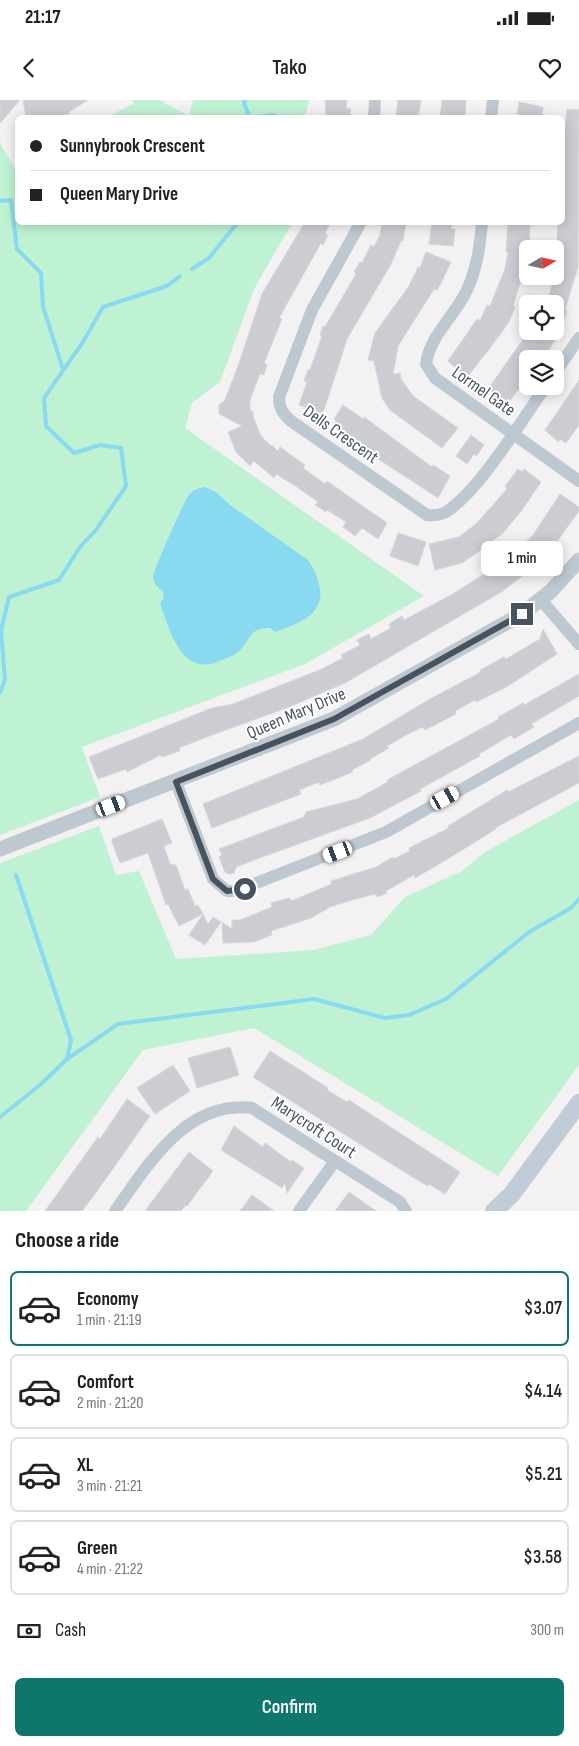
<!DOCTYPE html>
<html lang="en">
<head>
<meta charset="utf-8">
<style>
	body { margin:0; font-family:"Sofia Sans Condensed",sans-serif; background:#f6f6f6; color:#222; height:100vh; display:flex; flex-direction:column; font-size:19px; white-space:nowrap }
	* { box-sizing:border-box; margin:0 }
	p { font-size:16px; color:#767676 }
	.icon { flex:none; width:28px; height:28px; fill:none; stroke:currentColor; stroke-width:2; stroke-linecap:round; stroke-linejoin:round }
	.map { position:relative; height:1111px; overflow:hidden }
	.side { display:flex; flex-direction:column; background:#fff; flex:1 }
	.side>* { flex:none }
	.top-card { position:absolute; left:15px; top:15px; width:550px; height:110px; border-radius:8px; box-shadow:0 2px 12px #0003; display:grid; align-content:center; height:110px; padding:0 15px; background:#fff }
	.needle { width:32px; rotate:81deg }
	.fabs { position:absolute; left:519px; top:140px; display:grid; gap:10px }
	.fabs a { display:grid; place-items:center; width:45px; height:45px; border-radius:8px; background:#fff; box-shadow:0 2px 12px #0003; font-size:25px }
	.end { position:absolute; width:22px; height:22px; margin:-11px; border:6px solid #475460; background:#fff; box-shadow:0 0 0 2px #fff }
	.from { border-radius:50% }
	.bubble { position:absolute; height:35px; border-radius:8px; background:#fff; box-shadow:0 2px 12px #0003; font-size:16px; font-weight:600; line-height:35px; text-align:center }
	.car { position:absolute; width:15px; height:30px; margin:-15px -8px; border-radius:6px; box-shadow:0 0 4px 1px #0007; background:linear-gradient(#fff 24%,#345 0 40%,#fff 0 76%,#345 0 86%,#fff 0) }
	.top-card b { display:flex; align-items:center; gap:18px; height:48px; font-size:19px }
	.top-card b+b { border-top:1px solid #e0e0e0 }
	.top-card i { width:12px; height:12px; background:#222 }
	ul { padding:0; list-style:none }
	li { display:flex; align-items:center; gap:15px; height:75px; margin:0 10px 8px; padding:0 5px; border:2px solid #e0e0e0; border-radius:8px }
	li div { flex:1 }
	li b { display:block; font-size:19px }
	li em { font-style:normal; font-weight:600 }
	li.on { border-color:#0f766e }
	li>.icon { width:45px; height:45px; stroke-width:1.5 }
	h2 { padding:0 15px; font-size:22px; line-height:60px }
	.pay { display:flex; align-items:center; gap:12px; height:55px; padding:0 15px; font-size:19px }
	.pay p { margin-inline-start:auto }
	.button { display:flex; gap:10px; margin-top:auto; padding:10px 15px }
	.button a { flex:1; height:58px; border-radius:8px; background:#0f766e; color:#fff; font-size:20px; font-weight:600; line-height:58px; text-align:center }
	.status { display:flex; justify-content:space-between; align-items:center; height:35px; padding:0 25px; background:#fff; direction:ltr }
	.status svg { height:14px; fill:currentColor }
	header { display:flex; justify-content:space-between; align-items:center; height:65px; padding:0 15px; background:#fff; font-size:22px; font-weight:600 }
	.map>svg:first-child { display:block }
	.green { fill:#bef2d3 }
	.water { fill:#89daf1 }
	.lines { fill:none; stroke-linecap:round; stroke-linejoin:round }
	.stream { stroke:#89daf1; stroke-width:4 }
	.building { fill:#cbcdd3; stroke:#d5d7dc }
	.minor { stroke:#bec8d1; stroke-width:12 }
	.tertiary { stroke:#bec8d1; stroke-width:15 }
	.secondary { stroke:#c1ccd8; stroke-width:18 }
	.route { stroke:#475460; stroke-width:6 }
	.labels { text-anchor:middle; stroke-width:4; stroke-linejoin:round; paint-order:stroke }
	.street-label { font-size:18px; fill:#475460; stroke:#fff }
</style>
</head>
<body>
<div class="status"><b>21:17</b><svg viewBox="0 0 49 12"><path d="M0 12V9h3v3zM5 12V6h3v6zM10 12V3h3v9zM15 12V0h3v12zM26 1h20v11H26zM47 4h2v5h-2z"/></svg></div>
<header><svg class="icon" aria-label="back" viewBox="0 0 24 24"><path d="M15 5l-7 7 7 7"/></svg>Tako<svg class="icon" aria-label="heart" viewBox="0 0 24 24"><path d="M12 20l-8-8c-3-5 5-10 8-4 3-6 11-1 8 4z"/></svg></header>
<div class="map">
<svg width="579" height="1111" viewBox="0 0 579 1111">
	<rect width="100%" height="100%" fill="#f3f1f1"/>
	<g class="green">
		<path d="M132,0H159L189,16L193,0H309L305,17L106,18L134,3Z"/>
		<path d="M0,43L17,72L18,122L292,123L254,189L220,282L192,303L185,328L424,496L305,564L82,647L100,697L0,735Z"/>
		<path d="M579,700V965L498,1076L254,928L143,950L26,1111H0V763L99,726L116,775L139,771L176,859L313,850L371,835L405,797L462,771L485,752Z"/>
	</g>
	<path class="water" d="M205,387L216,392L230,405L308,460C313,467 316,473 318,481C329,513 300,523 275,532L270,528C247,528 251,541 238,552C232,557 224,559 217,562C181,576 169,529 160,503L164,498L163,492C159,487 154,485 153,477C153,471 183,404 188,396C192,390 198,388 205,387Z"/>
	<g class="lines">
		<g class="stream">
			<path d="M245,0L244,3L250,18"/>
			<path d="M251,18L274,15L276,18"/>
			<path d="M0,101L11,100L17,149L41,173L43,207L63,269"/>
			<path d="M192,169L209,158L238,122"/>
			<path d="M0,592L5,580L1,531L9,497L59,480L80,447L96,430L126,386L121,348L100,345L74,353L46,326L44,298L83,242L103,207L167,186L180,176"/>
			<path d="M67,959L118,924L314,899L385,918L409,915L446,899L529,832L571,808L579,799"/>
			<path d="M0,1017L40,985L67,959L71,940L16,775"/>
		</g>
	</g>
	<g class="building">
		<path d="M0,0H20L0,23Z"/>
		<path d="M23,0H88L69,12V14L46,18H26Z"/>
		<path d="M325,0H347L346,8L351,9L350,18H326Z"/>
		<path d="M398,0H421L418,18H396Z"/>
		<path d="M442,0H466L465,18H440Z"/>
		<path d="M519,2L543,7L542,18H519L520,14H517Z"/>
		<path d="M567,9L579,10L578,167L565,209L567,211L554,242L542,259H528V277L508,303L492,295L494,293L488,289L529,231H555V204H546L555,176L558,122H562V59Z"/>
		<path d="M305,122H324L329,126L325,133L328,135L323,145L321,143L279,218L282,219L264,263L267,264L264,275L260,274L250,300V311H253V316L261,336L271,346L272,345L278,351L280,347L305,365L303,368L325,384L327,381L387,423L378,439L362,428L355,436L343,427L346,422L327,410L326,412L315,405L318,402L297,387L276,374L274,378L254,361L250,366L236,352L228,332L242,326L219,314V305L225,300L238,266L262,194Z"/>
		<path d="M382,122H406L403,141H401L391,164L347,239L323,313L304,310L305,307L299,305L307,282L304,281L308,270H310L322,236L320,235L323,226L325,227L356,174L354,172L360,162L362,163L371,145L374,147L380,135Z"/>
		<path d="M432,122H452L451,129H455L453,146L429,144Z"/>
		<path d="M508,122L530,123L528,181L521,180L513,206L515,207L509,222L496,240L469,275L463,271L461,273L448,261L477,219L480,221L487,205L490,206L505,169L508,152L506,151Z"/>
		<path d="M426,152L451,162L440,185L437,190L434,189L398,246L393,274L400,273L401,279L413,296L458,328L442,348L390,310L382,298L374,261L368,260L375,233L409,186L418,167L420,168Z"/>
		<path d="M579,280V325L566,343L560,339L558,342L545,330Z"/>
		<path d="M343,305L363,319L364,317L432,367L433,365L450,376L438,398L363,349L337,328L338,326L334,323L336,321L334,319Z"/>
		<path d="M471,335L484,345L476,356L474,354L467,364L456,356Z"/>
		<path d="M518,369L522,372L524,369L541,382L522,410L503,433L478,452L462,463L435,470L429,444L459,437L476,424L507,389L505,386Z"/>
		<path d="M560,394L579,407V411L548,454L547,453L532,468L503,491L345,583L289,607L204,638L179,648L180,651L162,657L161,655L127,672L126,669L98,679L89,657L212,608L233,604L322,569L343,558L341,555L360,545L357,540L369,534L371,539L391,528L389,524L402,516L404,520L451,495L497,466L498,468L533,435Z"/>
		<path d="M398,433L426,442L418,466L390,456Z"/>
		<path d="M543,529L557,554L508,586L476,602L475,600L455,611L456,614L425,630L423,627L406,635L387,646L389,648L370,659L371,660L352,670L353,672L320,685L319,682L299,690L301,694L212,728L203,704L363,639L430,599L481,572L480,570L504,557L506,559L540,539Z"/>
		<path d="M579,574V596L531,624L534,627L514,639L511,635L479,654L480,656L420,689L421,691L370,718L254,760L236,767L234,773L229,774L225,772L219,757L222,755L219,749L304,717L306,712L357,699L388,682L387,680L499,619L498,617L523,603L524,605Z"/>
		<path d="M579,656V683L495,728L496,729L446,760L415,778L414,775L386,791L387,793L377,797L375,794L352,800L330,807L311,818L271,831L272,835L254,842L223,843L222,822L232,829V820H240L272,807L271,803L290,798L291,801L332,784L331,781L376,767L393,757L394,759L410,751L409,748L449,728L448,726L507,690L508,692Z"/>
		<path d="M162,719L172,743L164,746L170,764L176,765L185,790L188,789L195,806L198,805L203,814L179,826L168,804L166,805L148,753L120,763L112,742V739Z"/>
		<path d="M203,814L208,824L213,817L221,822L205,845L189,835Z"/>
		<path d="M230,947L239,975L197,988L188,958Z"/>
		<path d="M270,951L328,988L327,990L347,1002L349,1000L460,1072L445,1094L429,1084L428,1086L414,1078L253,977Z"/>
		<path d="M173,965L190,991L155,1014L137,988Z"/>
		<path d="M127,999L150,1016L95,1094L82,1111H45L98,1037L100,1039Z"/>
		<path d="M234,1026L263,1047L265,1043L291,1062L292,1060L304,1068L287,1093L285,1083L282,1088L221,1050Z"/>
		<path d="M189,1052L213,1071L187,1106L186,1105L181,1111H145Z"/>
		<path d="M349,1092L376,1111H335Z"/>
		<path d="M252,1095L274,1111H240Z"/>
	</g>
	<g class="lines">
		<g class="minor">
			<path d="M374,18L375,0"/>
			<path d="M491,18L493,0"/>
			<path d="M361,122L312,210L279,297C279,308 283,314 291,321L427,415C434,416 440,415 446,412C480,390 521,321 546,286"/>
			<path d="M482,122C480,146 477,168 467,190C455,216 430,235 426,264L435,278L579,381"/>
			<path d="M555,273L579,238"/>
			<path d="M541,500L579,544"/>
			<path d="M176,682L213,779L227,791H236L386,732L579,623"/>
			<path d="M115,1111C148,1065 186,1000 252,1008L400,1102L406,1111"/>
			<path d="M299,1111L335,1061"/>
		</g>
		<path class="tertiary" d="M0,749L334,619L522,514L551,491L579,460"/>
		<path class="secondary" d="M494,1111L512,1094L579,1003"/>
	</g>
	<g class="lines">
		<path class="route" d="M245,789L227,791L213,779L176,682L334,619L522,514"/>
	</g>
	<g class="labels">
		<g class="street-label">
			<text transform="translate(484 291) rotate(35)" y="6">Lormel Gate</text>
			<text transform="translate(341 334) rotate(35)" y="6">Dells Crescent</text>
			<text transform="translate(296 613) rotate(-23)" y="6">Queen Mary Drive</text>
			<text transform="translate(314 1027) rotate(33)" y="6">Marycroft Court</text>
		</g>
	</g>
</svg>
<div class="fabs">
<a><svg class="needle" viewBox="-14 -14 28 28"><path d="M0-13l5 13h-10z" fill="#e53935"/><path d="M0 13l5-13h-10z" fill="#767676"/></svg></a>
<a><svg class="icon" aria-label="locate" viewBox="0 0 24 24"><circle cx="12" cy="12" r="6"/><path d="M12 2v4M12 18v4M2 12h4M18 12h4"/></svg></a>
<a><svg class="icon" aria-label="layers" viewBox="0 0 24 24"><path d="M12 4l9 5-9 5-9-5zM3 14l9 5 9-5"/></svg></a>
</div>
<i class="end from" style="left:245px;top:789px"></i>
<i class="end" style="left:522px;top:514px"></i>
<div class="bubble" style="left:481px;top:441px;width:82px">1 min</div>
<i class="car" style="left:445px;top:698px;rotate:61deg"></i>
<i class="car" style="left:111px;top:706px;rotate:69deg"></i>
<i class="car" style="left:338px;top:752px;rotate:249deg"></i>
<div class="top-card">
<b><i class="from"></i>Sunnybrook Crescent</b>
<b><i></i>Queen Mary Drive</b>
</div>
</div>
<section class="side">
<h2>Choose a ride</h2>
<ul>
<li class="on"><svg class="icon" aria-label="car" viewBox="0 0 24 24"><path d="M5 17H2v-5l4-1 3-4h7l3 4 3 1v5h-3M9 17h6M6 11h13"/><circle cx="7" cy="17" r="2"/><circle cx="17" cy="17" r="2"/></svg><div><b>Economy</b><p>1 min · 21:19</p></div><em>$3.07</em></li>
<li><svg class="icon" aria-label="car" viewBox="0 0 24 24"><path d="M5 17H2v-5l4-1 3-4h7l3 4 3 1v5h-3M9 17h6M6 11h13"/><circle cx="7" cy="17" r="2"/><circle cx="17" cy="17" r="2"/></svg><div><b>Comfort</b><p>2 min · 21:20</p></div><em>$4.14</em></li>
<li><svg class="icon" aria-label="car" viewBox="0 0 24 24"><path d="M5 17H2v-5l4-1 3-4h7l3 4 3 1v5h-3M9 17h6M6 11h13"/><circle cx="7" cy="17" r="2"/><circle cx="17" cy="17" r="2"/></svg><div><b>XL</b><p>3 min · 21:21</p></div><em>$5.21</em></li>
<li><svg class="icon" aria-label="car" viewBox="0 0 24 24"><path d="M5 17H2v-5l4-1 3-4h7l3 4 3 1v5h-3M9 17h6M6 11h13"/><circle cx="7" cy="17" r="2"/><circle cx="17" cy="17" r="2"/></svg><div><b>Green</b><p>4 min · 21:22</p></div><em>$3.58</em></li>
</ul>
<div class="pay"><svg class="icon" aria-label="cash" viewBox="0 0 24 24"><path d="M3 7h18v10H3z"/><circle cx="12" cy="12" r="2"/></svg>Cash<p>300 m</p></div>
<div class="button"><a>Confirm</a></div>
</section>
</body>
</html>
